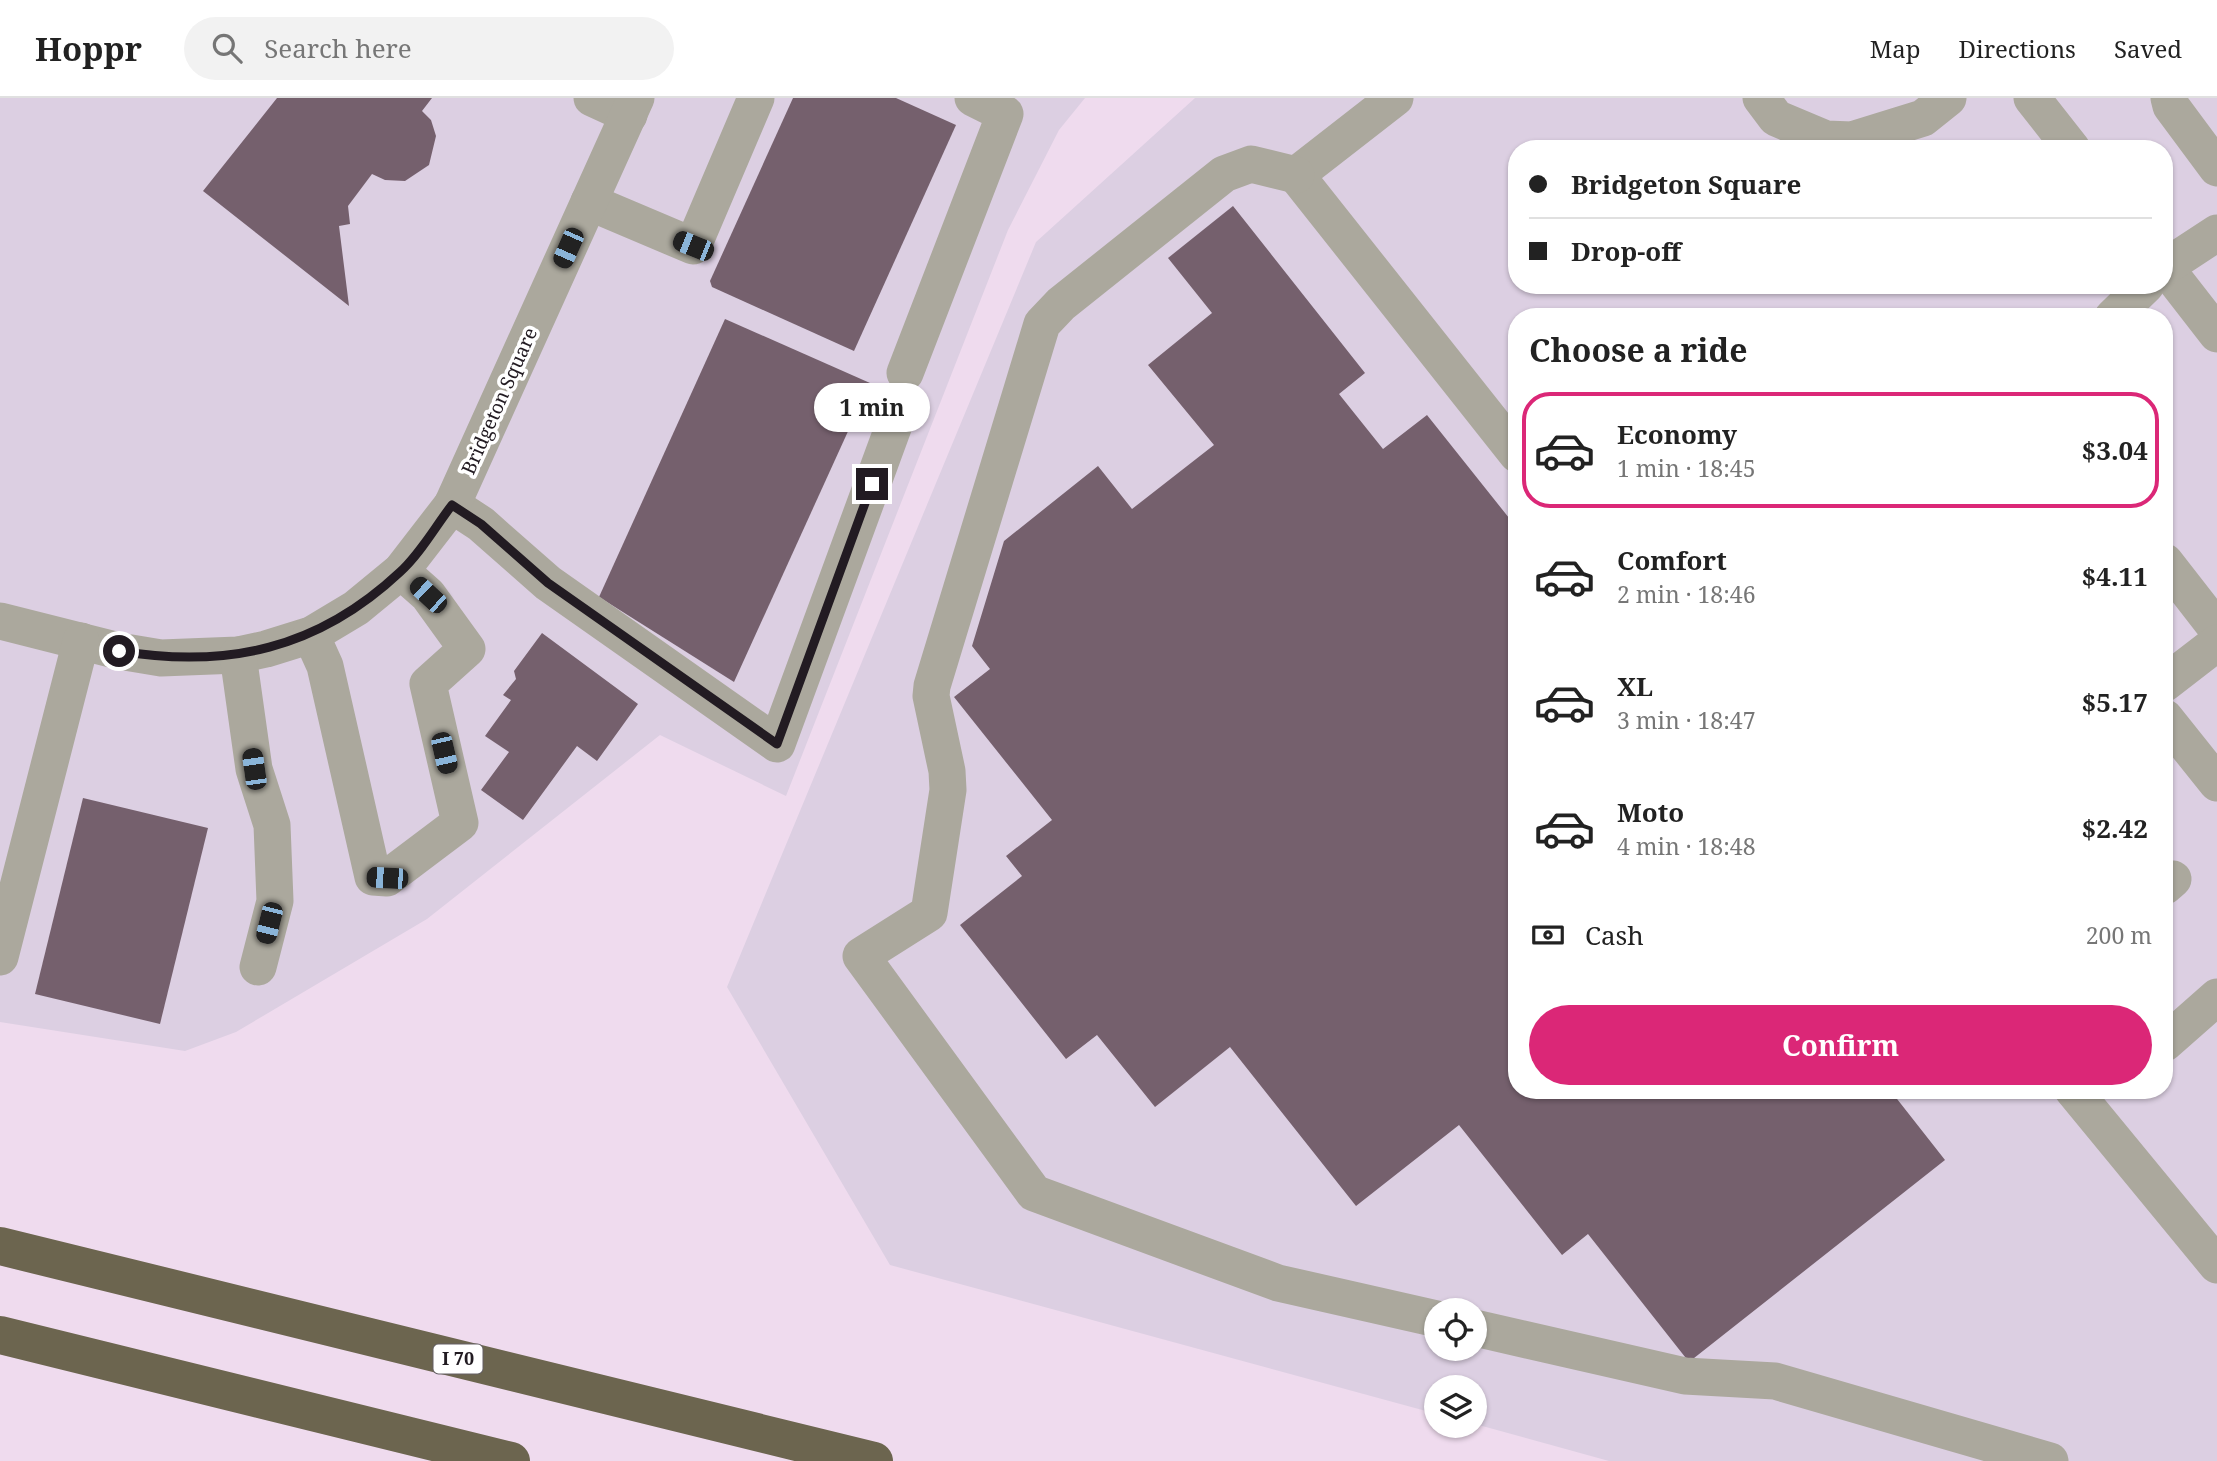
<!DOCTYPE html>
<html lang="en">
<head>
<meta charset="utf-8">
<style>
	body { margin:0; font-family:"Noto Serif",serif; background:#f2f2f2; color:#222; height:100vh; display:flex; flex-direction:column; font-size:26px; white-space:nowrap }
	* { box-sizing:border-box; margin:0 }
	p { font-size:23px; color:#767676 }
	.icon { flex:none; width:38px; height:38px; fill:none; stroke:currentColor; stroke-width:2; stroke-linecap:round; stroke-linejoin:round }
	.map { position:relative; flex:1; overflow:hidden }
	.details { position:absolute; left:1508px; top:210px; width:665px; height:791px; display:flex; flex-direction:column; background:#fff; border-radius:28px; box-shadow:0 2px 5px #0004 }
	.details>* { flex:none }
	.hud { position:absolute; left:1508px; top:42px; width:665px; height:154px; border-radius:28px; box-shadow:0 2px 5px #0004; display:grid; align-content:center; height:154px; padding:0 21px; background:#fff }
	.buttons { position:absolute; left:1424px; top:1200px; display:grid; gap:14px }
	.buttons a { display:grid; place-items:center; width:63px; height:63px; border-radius:50%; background:#fff; box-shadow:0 2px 5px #0004; font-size:35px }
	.end { position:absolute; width:32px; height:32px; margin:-16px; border:9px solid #221b22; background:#fff; box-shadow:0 0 0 4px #fff }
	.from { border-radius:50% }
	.bubble { position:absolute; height:49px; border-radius:24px; background:#fff; box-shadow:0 2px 5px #0004; font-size:23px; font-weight:700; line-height:49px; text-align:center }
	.car { position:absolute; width:21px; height:42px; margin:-21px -10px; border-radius:9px; box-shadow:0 0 5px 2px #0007; background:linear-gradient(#222 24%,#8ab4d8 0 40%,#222 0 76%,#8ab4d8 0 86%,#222 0) }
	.hud b { display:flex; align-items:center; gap:24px; height:66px; font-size:26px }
	.hud b+b { border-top:2px solid #e0e0e0 }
	.hud i { width:18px; height:18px; background:#222 }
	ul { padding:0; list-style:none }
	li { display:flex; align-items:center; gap:21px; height:116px; margin:0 14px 10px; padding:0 7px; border:4px solid transparent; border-radius:28px }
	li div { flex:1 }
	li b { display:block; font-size:26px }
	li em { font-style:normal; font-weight:700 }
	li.active { border-color:#db2777 }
	li>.icon { width:63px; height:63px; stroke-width:1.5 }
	h2 { padding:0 21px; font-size:32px; line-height:84px }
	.pay { display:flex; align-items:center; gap:18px; height:77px; padding:0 21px; font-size:26px }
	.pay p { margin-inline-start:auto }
	.primary-button { display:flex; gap:14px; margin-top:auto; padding:14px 21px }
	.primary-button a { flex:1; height:80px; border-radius:42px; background:#db2777; color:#fff; font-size:28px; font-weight:700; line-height:80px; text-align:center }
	header { display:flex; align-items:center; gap:42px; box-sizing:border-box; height:98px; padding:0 35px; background:#fff; border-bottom:2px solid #e0e0e0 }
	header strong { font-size:33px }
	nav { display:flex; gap:38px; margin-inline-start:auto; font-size:24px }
	.search { width:490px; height:63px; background:#f2f2f2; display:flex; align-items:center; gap:18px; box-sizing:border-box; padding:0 24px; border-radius:38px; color:#767676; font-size:26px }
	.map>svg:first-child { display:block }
	.commercial { fill:#dccfe2; fill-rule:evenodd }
	.building { fill:#75606d }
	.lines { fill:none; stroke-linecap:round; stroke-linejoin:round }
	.minor { stroke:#aba89d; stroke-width:37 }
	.highway { stroke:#6c654f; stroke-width:38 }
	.route { stroke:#221b22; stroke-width:9 }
	.labels { text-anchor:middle; stroke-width:7; stroke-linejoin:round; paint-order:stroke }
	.shield { fill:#fff; stroke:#645f64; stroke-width:2 }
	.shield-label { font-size:18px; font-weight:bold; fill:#221b22 }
	.street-label { font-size:19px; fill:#221b22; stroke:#fff }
</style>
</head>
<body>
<header>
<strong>Hoppr</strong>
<div class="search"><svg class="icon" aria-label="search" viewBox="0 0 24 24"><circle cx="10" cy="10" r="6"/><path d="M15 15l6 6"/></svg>Search here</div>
<nav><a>Map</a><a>Directions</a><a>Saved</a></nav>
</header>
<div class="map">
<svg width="2217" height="1363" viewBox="0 0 2217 1363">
	<rect width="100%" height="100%" fill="#efdbee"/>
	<g class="commercial">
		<path d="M0,0H1085L1059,32L1008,132L786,698L660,637L427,821L236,934L185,953L0,924Z"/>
		<path d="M1195,0H2217V1363H1609L1475,1326V1290H1437V1316L890,1167L727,889L1036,144ZM1517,51H2165V187H1517ZM1517,219H2165V992H1517ZM1437,1213H1475V1251H1437Z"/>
	</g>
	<g class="building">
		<path d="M277,0H432L422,13L431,22L436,38L429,67L405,83L385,82L372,76L348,108L350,126L339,128L349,208L203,93Z"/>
		<path d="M793,0H896L956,27L854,253L712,189L710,183Z"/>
		<path d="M1233,108L1365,275L1339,296L1383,351L1427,317L1517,430V992H1890L1945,1062L1689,1264L1588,1136L1562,1157L1459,1027L1356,1108L1230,949L1155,1009L1097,937L1066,961L960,827L1022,778L1006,758L1052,722L954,599L990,571L972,548L1004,443L1098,368L1132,411L1214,347L1148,267L1212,215L1168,160Z"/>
		<path d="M725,221L870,285L734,584L599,499Z"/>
		<path d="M542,535L638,606L597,663L577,648L523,722L481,692L509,654L485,638L511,602L503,597L516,581L514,573Z"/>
		<path d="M83,700L208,730L160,926L35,896Z"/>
	</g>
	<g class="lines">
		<g class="minor">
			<path d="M592,0L629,17"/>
			<path d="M1395,0L1296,77L1517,356"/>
			<path d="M1761,0L1776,20L1826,41L1852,42L1923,20L1948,0"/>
			<path d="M2032,0L2072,51"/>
			<path d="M2169,0L2171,8L2217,70"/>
			<path d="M1296,77L1251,66L1224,76L1061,206L1042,226L932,588L931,598L947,673L948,692L929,815L861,858L1034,1095L1278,1185L1437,1221"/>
			<path d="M589,104L693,148L756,0"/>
			<path d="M2165,169L2217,236"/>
			<path d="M2165,169L2217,135"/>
			<path d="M2113,219L2146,187"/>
			<path d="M905,275L1005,16L973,0"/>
			<path d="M452,407L481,426L548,485L777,646L901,308"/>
			<path d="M2165,464L2217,531"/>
			<path d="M0,523L119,553L161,560L238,557L266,551L311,537L356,510L401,473L452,407L636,0"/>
			<path d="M311,537L325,568L373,779L387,780L460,725L428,586L467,551L428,497L401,473"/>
			<path d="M238,557L254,671L272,727L275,803L258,869"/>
			<path d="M2165,585L2217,545"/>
			<path d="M2165,620L2217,685"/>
			<path d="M2165,788L2173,781"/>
			<path d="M0,859L81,543"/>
			<path d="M2165,945L2217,899"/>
			<path d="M2073,992L2217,1167"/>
			<path d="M1475,1230L1685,1278L1775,1283L2050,1363"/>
		</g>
		<g class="highway">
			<path d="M0,1148L874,1363"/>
			<path d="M0,1237L511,1363"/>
		</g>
	</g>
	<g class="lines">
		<path class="route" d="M119,553C227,571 318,551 400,474C420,456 435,429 452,407L481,426L548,485L777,646L872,386"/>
	</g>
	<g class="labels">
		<rect class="shield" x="433.5" y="1246.5" width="49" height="29" rx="5"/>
		<g class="shield-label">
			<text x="458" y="1267">I 70</text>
		</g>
		<g class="street-label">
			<text transform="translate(499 303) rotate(-66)" y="7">Bridgeton Square</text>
		</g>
	</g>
</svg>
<div class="buttons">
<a><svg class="icon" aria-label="locate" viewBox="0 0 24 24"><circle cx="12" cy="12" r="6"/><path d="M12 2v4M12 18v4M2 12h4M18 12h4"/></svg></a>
<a><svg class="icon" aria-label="layers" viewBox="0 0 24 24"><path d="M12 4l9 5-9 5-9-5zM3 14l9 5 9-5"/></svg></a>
</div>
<i class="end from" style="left:119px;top:553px"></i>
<i class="end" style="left:872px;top:386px"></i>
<div class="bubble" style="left:814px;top:285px;width:116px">1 min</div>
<i class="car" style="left:693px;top:148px;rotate:292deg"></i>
<i class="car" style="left:568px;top:150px;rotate:204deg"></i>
<i class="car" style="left:428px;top:497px;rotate:313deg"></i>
<i class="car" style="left:444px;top:655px;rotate:167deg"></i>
<i class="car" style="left:254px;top:671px;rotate:352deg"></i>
<i class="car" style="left:387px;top:780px;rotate:273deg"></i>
<i class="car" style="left:269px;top:825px;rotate:194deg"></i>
<div class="hud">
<b><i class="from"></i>Bridgeton Square</b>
<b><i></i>Drop-off</b>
</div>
<section class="details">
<h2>Choose a ride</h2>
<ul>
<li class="active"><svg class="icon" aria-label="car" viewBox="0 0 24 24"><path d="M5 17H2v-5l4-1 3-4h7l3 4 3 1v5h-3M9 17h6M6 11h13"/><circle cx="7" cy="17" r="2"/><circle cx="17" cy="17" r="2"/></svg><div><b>Economy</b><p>1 min · 18:45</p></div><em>$3.04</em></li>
<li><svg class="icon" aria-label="car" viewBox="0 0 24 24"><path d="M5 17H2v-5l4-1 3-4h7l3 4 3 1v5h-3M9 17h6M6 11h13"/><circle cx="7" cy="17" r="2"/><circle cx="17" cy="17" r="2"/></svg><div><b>Comfort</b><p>2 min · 18:46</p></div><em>$4.11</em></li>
<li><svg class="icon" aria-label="car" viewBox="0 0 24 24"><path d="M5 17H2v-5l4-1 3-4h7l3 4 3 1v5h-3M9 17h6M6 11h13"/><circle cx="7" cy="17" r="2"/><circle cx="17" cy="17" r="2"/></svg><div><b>XL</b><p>3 min · 18:47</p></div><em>$5.17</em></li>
<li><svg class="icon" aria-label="car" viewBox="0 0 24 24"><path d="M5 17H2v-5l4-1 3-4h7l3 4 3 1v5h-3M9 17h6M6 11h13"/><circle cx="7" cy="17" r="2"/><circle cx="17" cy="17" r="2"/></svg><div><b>Moto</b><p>4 min · 18:48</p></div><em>$2.42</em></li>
</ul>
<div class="pay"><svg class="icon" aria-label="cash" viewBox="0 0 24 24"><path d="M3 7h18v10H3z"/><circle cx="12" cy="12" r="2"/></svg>Cash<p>200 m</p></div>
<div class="primary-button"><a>Confirm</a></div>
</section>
</div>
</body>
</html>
